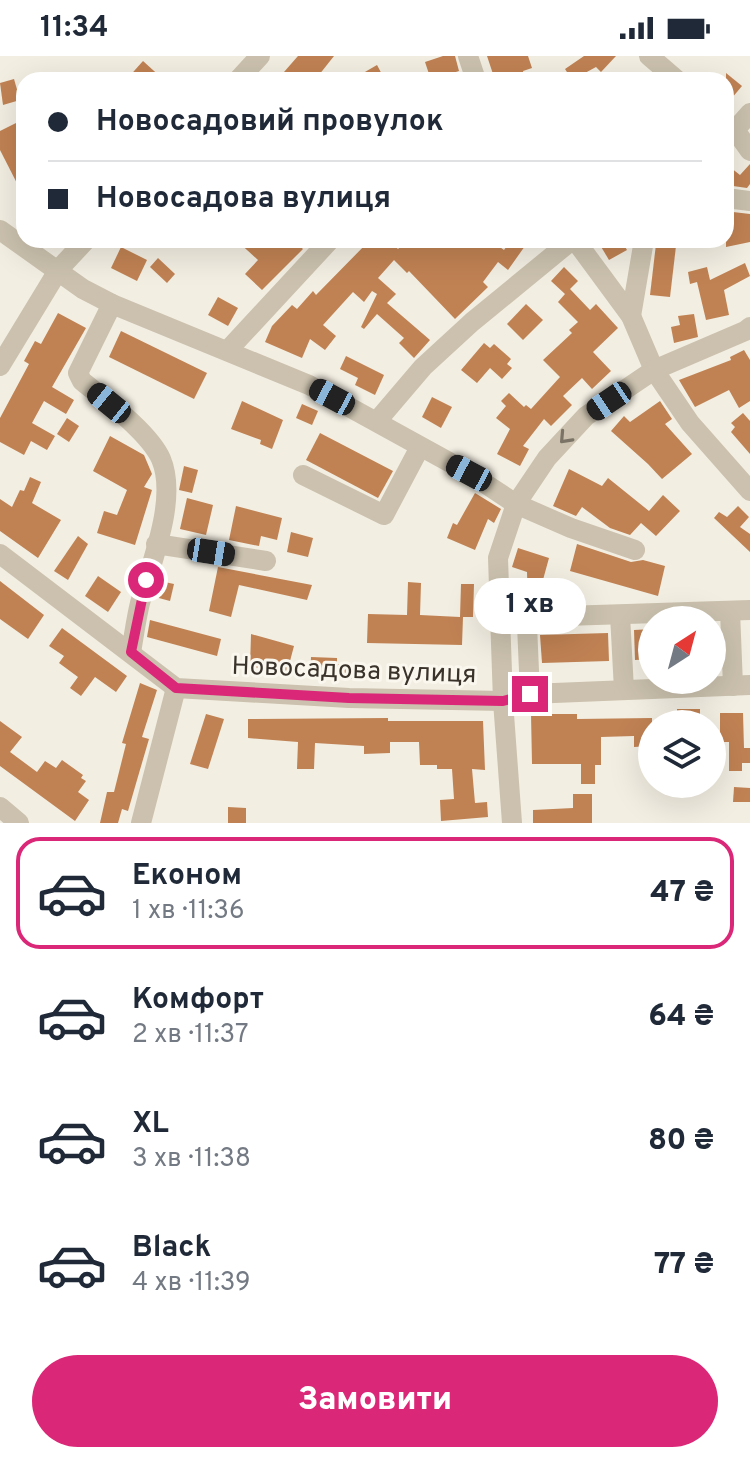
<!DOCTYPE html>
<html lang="uk">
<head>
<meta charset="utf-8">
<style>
	body { margin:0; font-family:Overpass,sans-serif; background:#f2f2f3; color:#1f2937; height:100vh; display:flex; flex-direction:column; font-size:30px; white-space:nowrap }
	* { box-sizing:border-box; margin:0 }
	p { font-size:26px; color:#747a83 }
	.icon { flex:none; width:44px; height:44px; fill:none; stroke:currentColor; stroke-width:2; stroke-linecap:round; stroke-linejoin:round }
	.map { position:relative; height:767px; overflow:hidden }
	.side { display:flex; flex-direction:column; background:#fff; flex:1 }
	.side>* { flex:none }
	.guide { position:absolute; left:16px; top:16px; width:718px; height:176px; border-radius:24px; box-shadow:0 8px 32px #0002; display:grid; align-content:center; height:176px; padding:0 32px; background:#fff }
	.needle { width:52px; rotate:36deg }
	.buttons { position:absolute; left:638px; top:550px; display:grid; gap:16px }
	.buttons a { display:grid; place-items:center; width:88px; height:88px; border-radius:50%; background:#fff; box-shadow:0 8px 32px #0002; font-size:40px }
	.end { position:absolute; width:36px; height:36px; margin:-18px; border:10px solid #db2777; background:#fff; box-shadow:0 0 0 4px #fff }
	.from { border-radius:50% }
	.bubble { position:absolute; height:56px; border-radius:28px; background:#fff; box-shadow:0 8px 32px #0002; font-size:26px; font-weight:800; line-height:56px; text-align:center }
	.car { position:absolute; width:24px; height:48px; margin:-24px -12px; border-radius:10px; box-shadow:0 0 6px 2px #0007; background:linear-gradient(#222 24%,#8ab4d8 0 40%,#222 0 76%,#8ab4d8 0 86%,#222 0) }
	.guide b { display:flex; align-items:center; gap:28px; height:76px; font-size:30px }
	.guide b+b { border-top:2px solid #e0e1e3 }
	.guide i { width:20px; height:20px; background:#1f2937 }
	ul { padding:14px 0 0; list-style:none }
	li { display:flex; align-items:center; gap:24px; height:112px; margin:0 16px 12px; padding:0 16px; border:4px solid transparent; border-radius:24px }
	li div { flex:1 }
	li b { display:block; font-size:30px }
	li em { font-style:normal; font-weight:800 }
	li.selected { border-color:#db2777 }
	li>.icon { width:72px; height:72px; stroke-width:1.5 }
	.cta { display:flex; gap:16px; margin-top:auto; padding:16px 32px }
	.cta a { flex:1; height:92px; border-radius:48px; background:#db2777; color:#fff; font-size:32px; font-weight:800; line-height:92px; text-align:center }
	.status { display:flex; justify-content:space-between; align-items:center; height:56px; padding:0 40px; background:#fff; direction:ltr }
	.status svg { height:22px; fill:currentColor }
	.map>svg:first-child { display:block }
	.building { fill:#c08253 }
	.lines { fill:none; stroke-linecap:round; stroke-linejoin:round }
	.minor { stroke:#cbc1ae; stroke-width:20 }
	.oneway { stroke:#7b7366 }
	.route { stroke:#db2777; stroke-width:10 }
	.labels { text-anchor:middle; stroke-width:6; stroke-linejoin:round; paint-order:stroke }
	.street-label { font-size:26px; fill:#3a332c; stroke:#faf7ef }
</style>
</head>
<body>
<div class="status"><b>11:34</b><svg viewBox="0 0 49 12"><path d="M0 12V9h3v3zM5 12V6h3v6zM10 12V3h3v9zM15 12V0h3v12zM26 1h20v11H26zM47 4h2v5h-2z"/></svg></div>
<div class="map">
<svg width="750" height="767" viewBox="0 0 750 767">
	<rect width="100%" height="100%" fill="#f3eee2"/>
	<g class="building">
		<path d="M298,0H334L315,24H277Z"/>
		<path d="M443,0H455L459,15L431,24L425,6Z"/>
		<path d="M487,0H528L532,12L523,15L525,24H495Z"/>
		<path d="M584,0H616L601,16L596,11L572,24L565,13Z"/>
		<path d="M143,5L164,24H126Z"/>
		<path d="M377,9L385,24H351Z"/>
		<path d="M726,17L742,30L726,49Z"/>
		<path d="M14,23L20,44L3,49L0,27Z"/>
		<path d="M24,63V141L0,94V75Z"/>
		<path d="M726,108L740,119L750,108V128L747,132L726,129Z"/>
		<path d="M733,156L750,158V186L726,191V157Z"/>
		<path d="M236,184H293L303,193L262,234L245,218L258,204Z"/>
		<path d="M370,184H388L398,193L407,184H490L504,194L511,184H518L525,190L508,214L498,206L483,226L488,231L455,263L409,215L407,217L394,204L378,222L396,238L387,247L430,284L414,302L399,287L404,282L377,258L364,273L361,271L377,238L372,235L364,246L353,236L323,269L336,280L325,294L310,283L302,302L265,286L272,270L292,249L297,253L313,235L316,239Z"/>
		<path d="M597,184H621L627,194L609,204Z"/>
		<path d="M656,188L676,190L670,241L650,239Z"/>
		<path d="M121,191L147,204L137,225L111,212Z"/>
		<path d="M158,202L175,218L167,227L150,211Z"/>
		<path d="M745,207L750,220L724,234L729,259L706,264L697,226L690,228L688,216L707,211L710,224Z"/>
		<path d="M564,211L578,225L570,233L590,254L596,248L618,272L593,296L611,315L592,333L582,322L563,340L572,349L551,370L544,363L523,390L529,393L520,410L497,398L510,373L496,362L506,350L501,345L509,337L524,351L526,349L531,353L560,321L543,304L572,277L569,274L578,266L558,246L565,238L551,225Z"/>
		<path d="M218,241L238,252L228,270L208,259Z"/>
		<path d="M526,248L543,264L523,284L507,268Z"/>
		<path d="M58,257L86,272L52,331L74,344L66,358L44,345L32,367L55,380L47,394L31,385L24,399L0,386V362L29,308L24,305L35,285L41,288Z"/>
		<path d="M694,258L698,281L674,287L671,271L680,269L678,260Z"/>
		<path d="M121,275L207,317L194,343L109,301Z"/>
		<path d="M484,287L490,292L494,288L511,303L507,308L512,312L502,323L490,312L477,327L461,314Z"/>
		<path d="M744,294L750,304V345L739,352L729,334L695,351L679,324L731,304L730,301Z"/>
		<path d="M346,300L384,319L375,339L355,329L358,322L340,313Z"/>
		<path d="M432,341L452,351L441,372L422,361Z"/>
		<path d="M242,345L283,364L272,393L260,388L261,384L231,373Z"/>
		<path d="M660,345L672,363L665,368L692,398L662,423L648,408L611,375L624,360L630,366Z"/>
		<path d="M302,348L318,355L312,369L296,362Z"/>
		<path d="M743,357L750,365V398L731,376L735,371L731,367Z"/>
		<path d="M67,362L79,370L69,386L57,378Z"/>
		<path d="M320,377L393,415L378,442L306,404Z"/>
		<path d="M110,380L144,399L152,418L144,431L152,434L135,489L97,477L104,455L117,459L127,434L93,415Z"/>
		<path d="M184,410L198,414L192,437L179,434Z"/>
		<path d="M569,413L602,430L608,422L649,455L663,439L680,455L656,480L641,467L630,479L610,472L582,451L576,460L553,450Z"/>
		<path d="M30,421L41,426L32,447L61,464L38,502L0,475V443L12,451L20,434L24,435Z"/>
		<path d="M475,437L501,453L494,467L488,463L475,494L447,482L453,467L457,469Z"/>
		<path d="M187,442L213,449L206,479L180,473Z"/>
		<path d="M236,450L282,462L277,484L261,480L259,490L229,484Z"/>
		<path d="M738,450L749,461L740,471L750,478V496L714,462L719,456L727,461Z"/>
		<path d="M291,476L313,482L308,501L287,496Z"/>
		<path d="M78,480L88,488L68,524L54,515Z"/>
		<path d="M577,488L631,506L643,504L665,510L658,540L570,515Z"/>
		<path d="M518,492L549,502L541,531H550V547L528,550L527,516L512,511Z"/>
		<path d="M218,511L312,529L307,544L239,529L231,561L209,555Z"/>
		<path d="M98,520L121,536L108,556L85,540Z"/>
		<path d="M0,525L44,559L28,583L0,563Z"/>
		<path d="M160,525L174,528L170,545L155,541Z"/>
		<path d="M408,526L421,527L420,559L460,561L461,528H474L473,561H463L462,589L367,587L368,558L407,559Z"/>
		<path d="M150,564L221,583L217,600L147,581Z"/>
		<path d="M62,572L127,620L116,636L95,621L81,640L70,632L78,621L59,607L64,600L49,590Z"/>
		<path d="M652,573V603L635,604L634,574Z"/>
		<path d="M608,577L609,605L542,607L540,579Z"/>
		<path d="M251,578L294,590L286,620L250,610Z"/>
		<path d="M311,601L337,602V608L373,610L372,623L310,622Z"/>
		<path d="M140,627L157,634L142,681L149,683L137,724L128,755L122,753L118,767H100L107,736H114L126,688L122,687Z"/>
		<rect x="677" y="653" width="23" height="15"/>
		<path d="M720,657H743L744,692H750V707H742V715H729V686H720Z"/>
		<path d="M206,658L224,663L208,713L190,708Z"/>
		<path d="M531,658H577V663L652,662V690L634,691V680L601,681V709H595V728H581V708H532Z"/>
		<path d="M388,662V665H483L485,714L472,713L475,747L487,746L488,761L441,765L440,744L454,743L452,713H437V709H420L419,686H390V697L364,698V690L315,687L314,713H297L298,686L248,682V663Z"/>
		<path d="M0,665L22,681L10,696L37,716L45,705L56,712L62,704L83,719L81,722L86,725L78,736L89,744L75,765L0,710Z"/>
		<path d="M734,731L750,732V746H733Z"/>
		<path d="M573,738H592V767H533V754L573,752Z"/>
		<path d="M228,751L246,752V767H228Z"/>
	</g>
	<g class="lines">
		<g class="minor">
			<path d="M468,0L476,24"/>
			<path d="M649,0L677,24"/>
			<path d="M238,24L260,0"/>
			<path d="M726,66L735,74L750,95"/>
			<path d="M735,74L750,57"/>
			<path d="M726,142L750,145"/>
			<path d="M0,174L83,233L112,248L309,329L469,417L516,448L571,472L635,494"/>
			<path d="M575,184L631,260L654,314L690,367L750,435"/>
			<path d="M112,248L78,317L82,325C105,344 149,376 161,403C178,443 151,507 140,547C136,563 134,580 131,596"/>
			<path d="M631,260L644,184"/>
			<path d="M228,294L330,184"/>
			<path d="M0,310L59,213L86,184"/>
			<path d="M377,365L423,311L472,266L572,184"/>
			<path d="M303,419L384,459L420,391"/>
			<path d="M156,488L266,505"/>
			<path d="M0,498L176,632L349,642L503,645L530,638L750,629"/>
			<path d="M730,555L733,630"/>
			<path d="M620,559L624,634"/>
			<path d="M530,638L527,569L534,561L750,554"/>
			<path d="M0,751L19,767"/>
			<path d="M141,767L176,632"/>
			<path d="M512,767L503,645L498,502L516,448L547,402L586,360L654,314L745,275L750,271"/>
		</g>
	</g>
	<defs><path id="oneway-chevron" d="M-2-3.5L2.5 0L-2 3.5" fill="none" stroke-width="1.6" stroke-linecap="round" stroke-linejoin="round" transform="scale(2)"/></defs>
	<use class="oneway" href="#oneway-chevron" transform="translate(565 382) rotate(133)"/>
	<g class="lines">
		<path class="route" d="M146,524L131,596L176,632L349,642L503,645L530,638"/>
	</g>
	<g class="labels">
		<g class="street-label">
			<text transform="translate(354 613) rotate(2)" y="9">Новосадова вулиця</text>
		</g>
	</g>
</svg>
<div class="buttons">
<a><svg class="needle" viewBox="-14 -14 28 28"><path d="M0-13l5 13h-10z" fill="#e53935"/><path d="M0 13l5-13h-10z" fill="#747a83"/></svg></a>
<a><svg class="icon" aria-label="layers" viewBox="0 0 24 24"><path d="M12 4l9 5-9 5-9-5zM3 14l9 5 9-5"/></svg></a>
</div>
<i class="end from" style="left:146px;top:524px"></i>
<i class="end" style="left:530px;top:638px"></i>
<div class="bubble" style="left:474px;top:522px;width:112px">1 хв</div>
<i class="car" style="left:332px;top:341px;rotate:298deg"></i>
<i class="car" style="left:609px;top:345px;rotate:236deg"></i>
<i class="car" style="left:109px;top:347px;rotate:309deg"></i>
<i class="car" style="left:469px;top:417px;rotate:298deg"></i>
<i class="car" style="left:211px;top:496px;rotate:99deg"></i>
<div class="guide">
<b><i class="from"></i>Новосадовий провулок</b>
<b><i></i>Новосадова вулиця</b>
</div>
</div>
<section class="side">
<ul>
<li class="selected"><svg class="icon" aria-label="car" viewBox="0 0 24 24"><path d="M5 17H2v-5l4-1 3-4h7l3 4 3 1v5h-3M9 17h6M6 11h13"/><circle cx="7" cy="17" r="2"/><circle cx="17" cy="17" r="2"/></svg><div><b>Економ</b><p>1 хв · 11:36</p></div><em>47 ₴</em></li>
<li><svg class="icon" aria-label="car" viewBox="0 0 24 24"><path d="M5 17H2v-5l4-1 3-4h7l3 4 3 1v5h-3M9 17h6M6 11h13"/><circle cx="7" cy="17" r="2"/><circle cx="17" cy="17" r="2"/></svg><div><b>Комфорт</b><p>2 хв · 11:37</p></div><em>64 ₴</em></li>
<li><svg class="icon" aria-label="car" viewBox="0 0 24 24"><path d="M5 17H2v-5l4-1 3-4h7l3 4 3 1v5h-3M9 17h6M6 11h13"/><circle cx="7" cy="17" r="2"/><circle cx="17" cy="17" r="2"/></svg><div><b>XL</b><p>3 хв · 11:38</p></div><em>80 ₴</em></li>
<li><svg class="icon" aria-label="car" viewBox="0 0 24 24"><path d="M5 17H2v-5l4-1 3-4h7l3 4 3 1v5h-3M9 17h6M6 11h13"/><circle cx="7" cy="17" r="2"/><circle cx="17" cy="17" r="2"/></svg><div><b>Black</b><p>4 хв · 11:39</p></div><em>77 ₴</em></li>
</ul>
<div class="cta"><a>Замовити</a></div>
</section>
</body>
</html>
